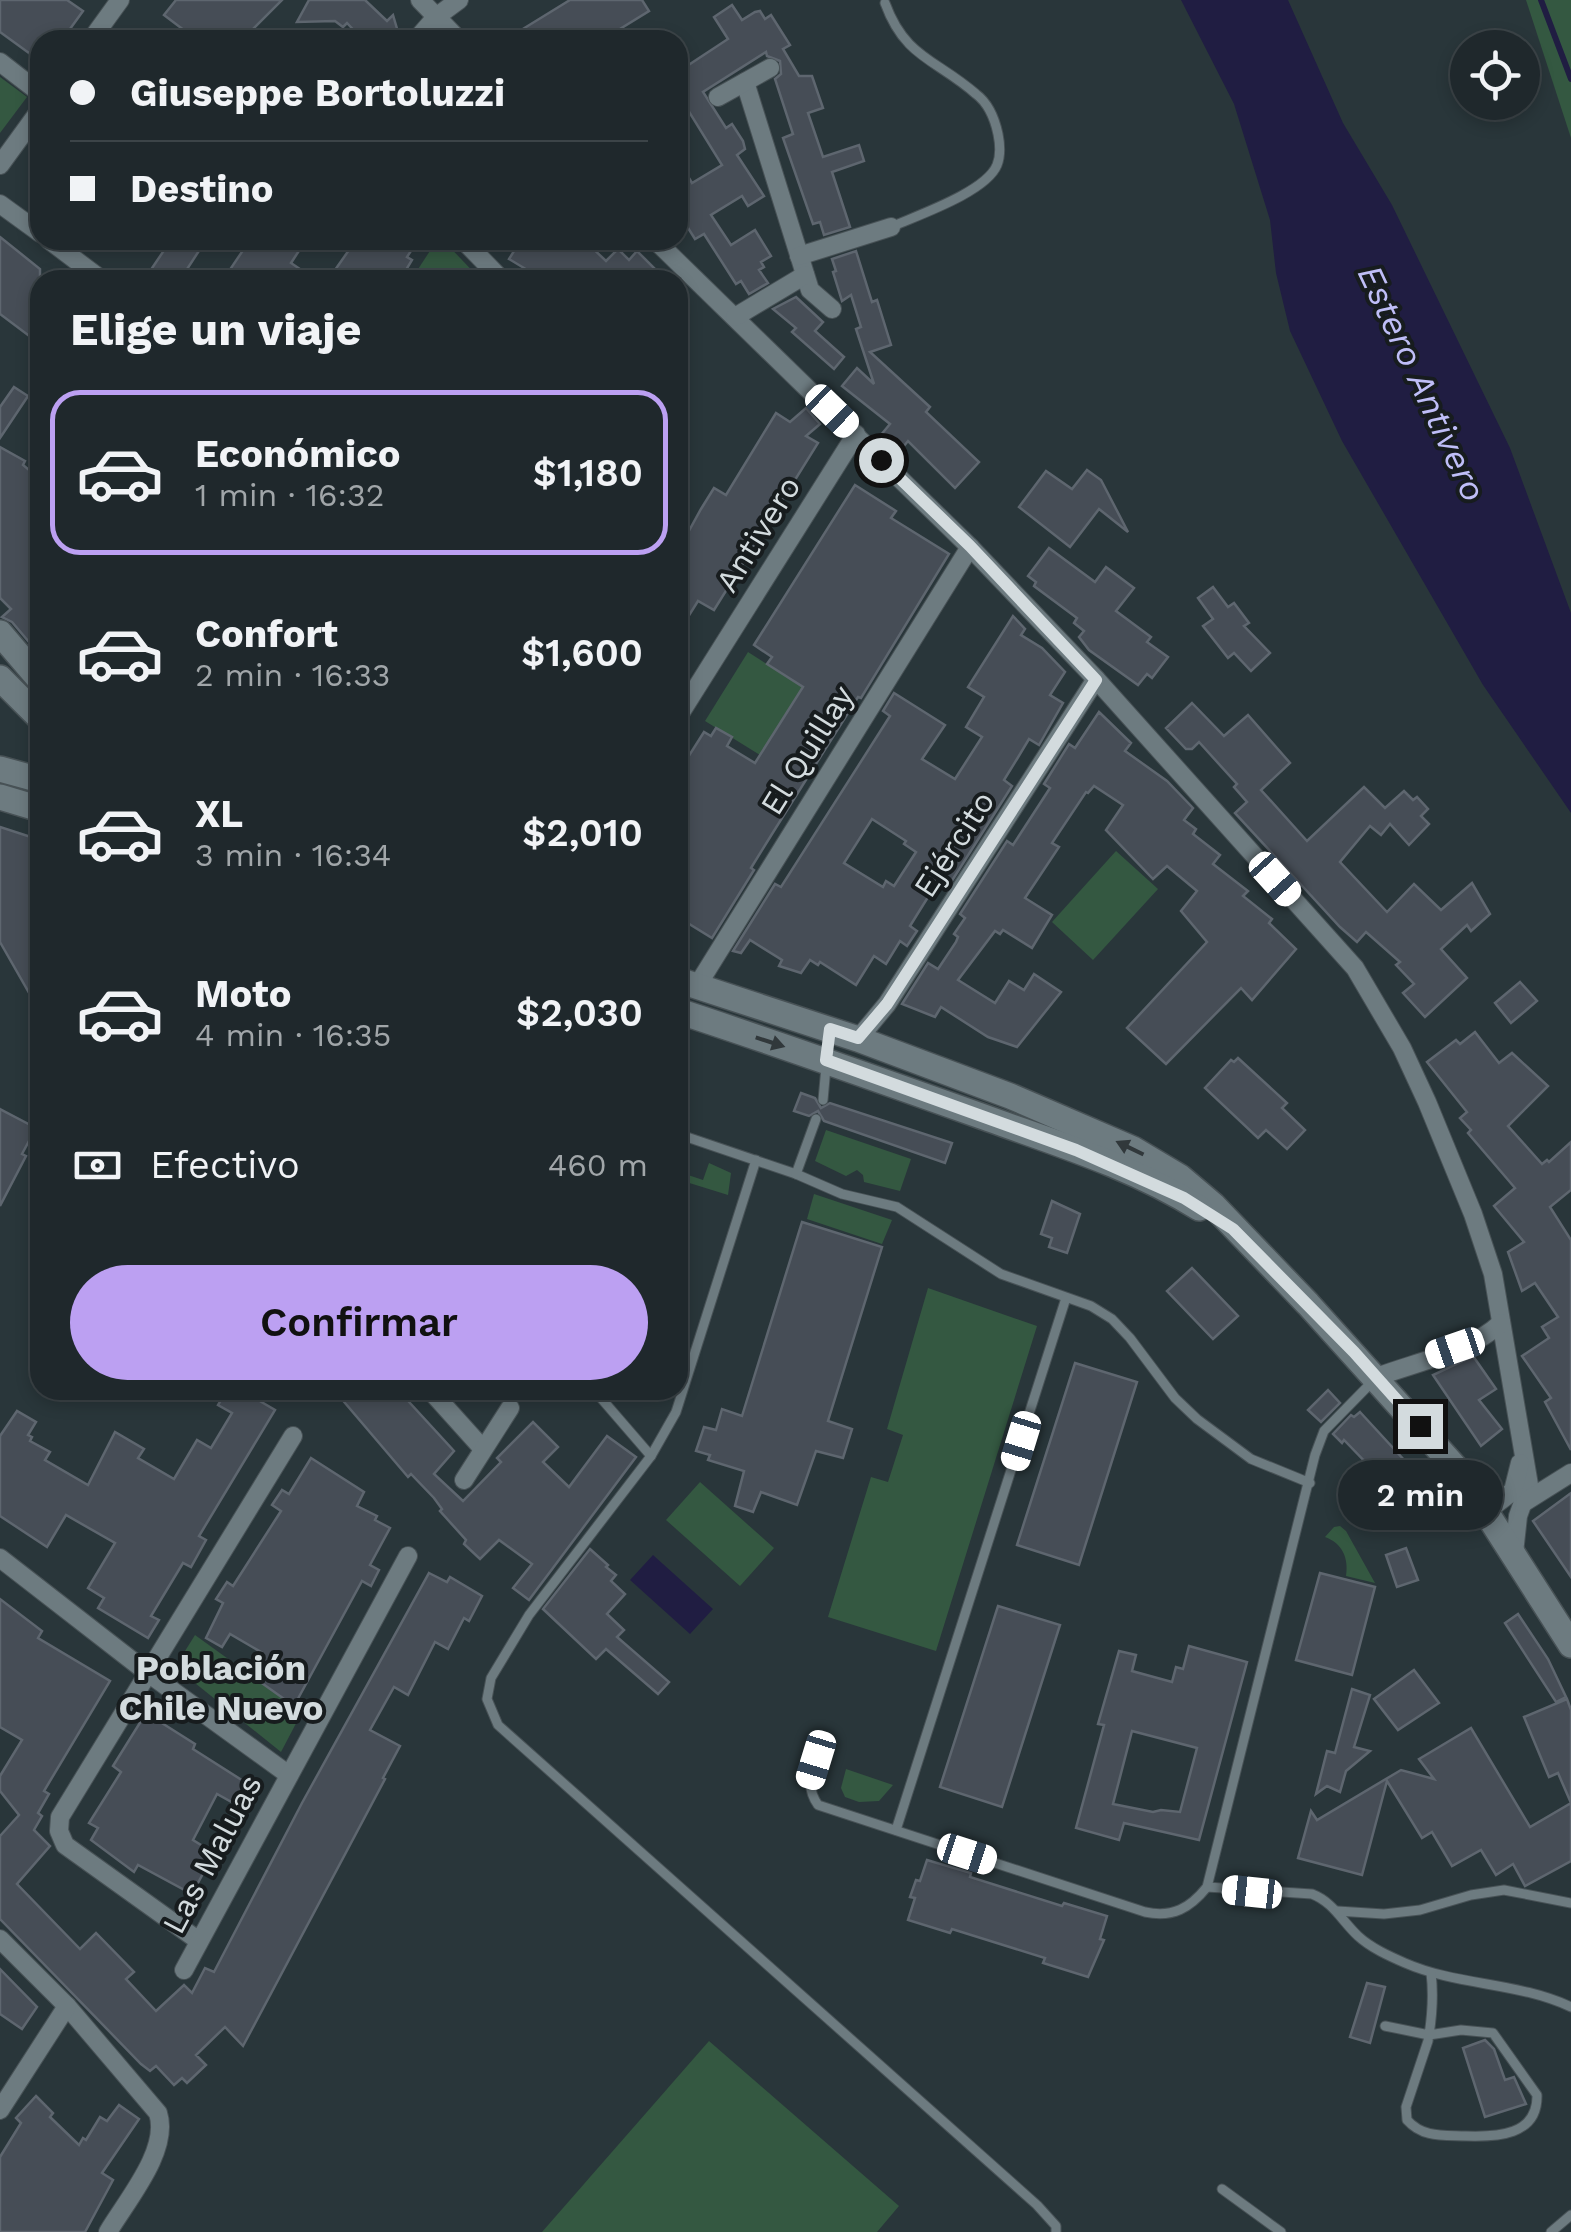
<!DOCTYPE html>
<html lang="es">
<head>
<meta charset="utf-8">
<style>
	body { margin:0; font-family:"Work Sans",sans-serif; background:#273034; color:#f1f3f6; height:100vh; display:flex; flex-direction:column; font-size:38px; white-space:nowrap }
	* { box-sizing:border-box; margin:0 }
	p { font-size:32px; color:#a1a6a9 }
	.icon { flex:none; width:55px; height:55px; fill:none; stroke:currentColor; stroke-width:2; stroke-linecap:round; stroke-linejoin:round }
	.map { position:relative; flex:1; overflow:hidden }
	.side { position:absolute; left:30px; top:270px; width:658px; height:1130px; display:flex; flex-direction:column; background:#1f282c; border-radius:30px; box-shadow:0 5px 15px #0003,0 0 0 2px #3c4448 }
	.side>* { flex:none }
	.guide { position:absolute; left:30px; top:30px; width:658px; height:220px; border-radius:30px; box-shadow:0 5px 15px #0003,0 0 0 2px #3c4448; display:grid; align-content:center; height:220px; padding:0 40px; background:#1f282c }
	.tools { position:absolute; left:1450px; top:30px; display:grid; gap:20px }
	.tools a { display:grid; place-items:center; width:90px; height:90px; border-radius:50%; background:#1f282c; box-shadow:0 5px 15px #0003,0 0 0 2px #3c4448; font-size:50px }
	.end { position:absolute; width:45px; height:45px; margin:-22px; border:12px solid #d3dbde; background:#111; box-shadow:0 0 0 5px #111 }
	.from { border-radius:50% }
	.bubble { position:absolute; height:70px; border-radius:35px; background:#1f282c; box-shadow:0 5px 15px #0003,0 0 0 2px #3c4448; font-size:32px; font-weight:600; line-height:70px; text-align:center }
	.car { position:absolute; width:30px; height:60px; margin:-30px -15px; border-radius:12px; box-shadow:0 0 8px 2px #0007; background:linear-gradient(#fff 24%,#345 0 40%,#fff 0 76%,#345 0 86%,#fff 0) }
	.guide b { display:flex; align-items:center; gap:35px; height:95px; font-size:38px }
	.guide b+b { border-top:2px solid #3c4448 }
	.guide i { width:25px; height:25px; background:#f1f3f6 }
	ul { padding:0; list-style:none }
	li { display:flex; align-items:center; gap:30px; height:165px; margin:0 20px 15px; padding:0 20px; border:5px solid transparent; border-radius:30px }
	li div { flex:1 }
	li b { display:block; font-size:38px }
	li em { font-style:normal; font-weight:600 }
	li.current { border-color:#bca0f2 }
	li>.icon { width:90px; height:90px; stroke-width:1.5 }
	h2 { padding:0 40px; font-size:45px; line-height:120px }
	.pay { display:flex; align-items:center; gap:25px; height:110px; padding:0 40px; font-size:38px }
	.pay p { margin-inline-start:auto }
	.action { display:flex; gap:20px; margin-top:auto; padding:20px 40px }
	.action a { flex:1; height:115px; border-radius:60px; background:#bca0f2; color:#111; font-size:40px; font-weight:600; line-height:115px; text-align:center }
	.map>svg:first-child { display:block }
	.green { fill:#345841 }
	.water { fill:#201d42 }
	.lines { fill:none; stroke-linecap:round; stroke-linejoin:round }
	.stream { stroke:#201d42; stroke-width:6 }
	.building { fill:#464d56; stroke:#5e666f; stroke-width:2.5; fill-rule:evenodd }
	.lane-casing { stroke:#485256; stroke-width:11 }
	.street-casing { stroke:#485256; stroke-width:20 }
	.secondary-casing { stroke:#485256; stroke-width:28 }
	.lane { stroke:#6d7b80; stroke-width:9 }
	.street { stroke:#6d7b80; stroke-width:18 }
	.secondary { stroke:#6d7b80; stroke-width:25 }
	.oneway { fill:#31383b }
	.route { stroke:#d3dbde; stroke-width:12 }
	.labels { text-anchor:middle; stroke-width:8; stroke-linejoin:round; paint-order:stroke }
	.street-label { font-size:32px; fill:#d3dbde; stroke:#171c1e }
	.water-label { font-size:35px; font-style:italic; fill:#bfbef7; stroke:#171c1e }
	.neighbourhood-label { font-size:35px; font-weight:bold; fill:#d3dbde; stroke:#171c1e }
</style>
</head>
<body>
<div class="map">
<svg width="1571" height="2232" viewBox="0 0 1571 2232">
	<rect width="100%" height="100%" fill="#29363a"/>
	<g class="green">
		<path d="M1526,0H1571V138Z"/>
		<path d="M0,77L27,97L0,133Z"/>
		<path d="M437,240H443L481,280H411Z"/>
		<path d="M748,652L803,687L760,755L705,721Z"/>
		<path d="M1116,851L1158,889L1093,960L1052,922Z"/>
		<path d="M826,1130L911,1159L900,1191L864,1182L863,1175L857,1170L846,1176L815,1161Z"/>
		<path d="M709,1163L731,1173L728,1195L683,1181L685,1174L703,1180Z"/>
		<path d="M814,1194L892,1220L882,1244L807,1219Z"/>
		<path d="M928,1288L1037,1326L936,1651L828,1617L871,1477L888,1482L903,1435L887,1429Z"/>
		<path d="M700,1482L774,1548L740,1586L666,1520Z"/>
		<path d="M1340,1526L1346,1531L1375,1583L1346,1576C1349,1558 1342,1543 1325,1537L1334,1527Z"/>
		<path d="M195,1635L302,1712L281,1752L175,1667Z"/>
		<path d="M846,1769L893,1785L879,1801L859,1802L845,1797L841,1788Z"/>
		<path d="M709,2041L899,2206L877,2232H542Z"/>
	</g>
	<g class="water">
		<path d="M1181,0H1288L1343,123L1392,205L1510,448L1571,613V813L1483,685L1342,441L1290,331L1276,273L1270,220L1234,104Z"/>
		<path d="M653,1555L713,1609L690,1634L630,1580Z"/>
	</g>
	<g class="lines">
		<path class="stream" d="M1541,0L1571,79"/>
	</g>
	<g class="building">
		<path d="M0,0H67L83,11L62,40H40V61L0,32Z"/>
		<path d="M176,0H282L242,40H197L164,15Z"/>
		<path d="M309,0H365L387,21L393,15L398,32L404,40H363L347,23L343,27L335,21L297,22Z"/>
		<path d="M570,0H642L649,11L602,40H505Z"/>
		<path d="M732,5L742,20L755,12L760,11L765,19L771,15L790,45L783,49L799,76H812L823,108L808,113L823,157L859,145L864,161L832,172L850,227L824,235L820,222L813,224L783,138L793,134L775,79L781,74L780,61L767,56L766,52L703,92L726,128L732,124L743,141L745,149L737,155L764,196L748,206L742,196L711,215L731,245L755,230L771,256L761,262L764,267L759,270L768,283L749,294L741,281L736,284L704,234L695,239L678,212V160L692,183L722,165L678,94V72L728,39L714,17Z"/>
		<path d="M0,237L40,269V344L0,314Z"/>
		<path d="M171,240H206L180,280H144Z"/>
		<path d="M250,240H306L291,263L316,280H244L229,271Z"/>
		<path d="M356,240H418L407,257L412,260L400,280H328Z"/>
		<path d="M521,240H584L606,261L618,249L629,260L637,251L666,280H544L509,259Z"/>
		<path d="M856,251L872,302L877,300L891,345L870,352L930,407L926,412L979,462L955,488L908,441L899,452L880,436L890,424L842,386L857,368L874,384L856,329L861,327L851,295L842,301L833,272L836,271L832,259Z"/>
		<path d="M796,297L823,322L815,331L844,357L834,369L792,332L796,328L773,309Z"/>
		<path d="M14,387L28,396L0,438V407Z"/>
		<path d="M806,408L820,424L806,436L818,443L714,610L698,601L678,633V572L688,555L679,549L701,509L714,488L726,495L776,413L790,422Z"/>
		<path d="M0,447L25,461L23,465L40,479V655L12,622L2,617L11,609L0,598Z"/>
		<path d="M1087,470L1101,480L1128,532L1099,509L1070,547L1019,507L1046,471L1072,489Z"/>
		<path d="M855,485L896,511L891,518L949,554L861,698L858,697L772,834L751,868L754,870L712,938L678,917V773L704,732L711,736L716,728L732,737L727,746L755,763L803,687L767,664L772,657L754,645Z"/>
		<path d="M1049,548L1095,582L1106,567L1134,588L1116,611L1151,637L1147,642L1168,657L1152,678L1147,674L1138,685L1089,650L1079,637L1084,631L1074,623L1077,618L1034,586L1036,582L1028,576Z"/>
		<path d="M1213,587L1228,607L1234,603L1249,623L1244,626L1270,653L1251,671L1234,653L1228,658L1203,626L1213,619L1198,598Z"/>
		<path d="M1013,616L1025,629L1021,635L1042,648L1065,672L1050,695L1063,703L1039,745L1029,739L1017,759L1004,780L1012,786L948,887L938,881L910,926L917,931L907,946L900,941L886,964L874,956L856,985L820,962L818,965L810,960L801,973L779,966L782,960L750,940L741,953L733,951L775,884L781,887L890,716L883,711L894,693L945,725L922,759L955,779L982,737L966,727L984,697L968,687ZM872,819L906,841L904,844L916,852L894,886L886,881L883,887L844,863Z"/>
		<path d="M1192,703L1224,736L1248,715L1290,763L1261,790L1307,841L1364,787L1385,808L1404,791L1413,800L1417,797L1428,809L1421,816L1429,824L1409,845L1390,824L1381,835L1370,826L1340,862L1387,912L1414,884L1441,910L1472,883L1490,914L1471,931L1467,925L1441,949L1467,978L1425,1017L1403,993L1414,984L1396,965L1400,962L1366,932L1357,942L1340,927L1235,813L1247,802L1234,787L1237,784L1199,742L1192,749H1186L1166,728Z"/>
		<path d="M1099,712L1131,743L1125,751L1167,781L1193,808L1184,820L1196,829L1193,834L1220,855L1213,864L1248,891L1243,896L1272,919L1269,923L1296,949L1252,1000L1241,988L1166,1064L1127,1028L1207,942L1181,911L1197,891L1167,866L1153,879L1106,830L1123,805L1094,786L1088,793L1086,792L1052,843L1059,847L1025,898L1052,915L1032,948L1003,930L1000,934L995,931L958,980L995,1003L1009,981L1024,990L1034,974L1061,992L1017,1047L988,1037L941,1007L935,1017L902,1004L928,963L938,969L956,942L958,937L954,934L965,918L960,914L1007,841L1013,845L1050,788L1044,784L1069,744L1075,748Z"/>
		<path d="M0,827L40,840V1012L0,942Z"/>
		<path d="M1520,982L1537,1001L1511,1023L1495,1003Z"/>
		<path d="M1475,1032L1499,1063L1512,1053L1548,1086L1508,1126L1542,1164L1547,1160L1549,1162L1571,1142V1190L1550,1207L1571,1240V1450L1545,1402L1551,1398L1522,1356L1549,1338L1542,1327L1558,1317L1535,1283L1522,1291L1508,1252L1524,1242L1494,1206L1515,1188L1468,1133L1471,1130L1460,1118L1467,1112L1427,1062L1456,1040L1460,1044Z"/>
		<path d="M1238,1058L1287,1103L1282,1108L1305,1130L1287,1149L1266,1130L1258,1138L1205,1088L1231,1060L1234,1062Z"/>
		<path d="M801,1093L815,1098L821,1108L830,1103L952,1143L945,1163L824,1121L818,1111L809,1116L794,1111Z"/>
		<path d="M0,1109L36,1128L22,1154L26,1156L0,1206Z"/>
		<path d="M1052,1201L1080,1214L1067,1253L1049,1247L1052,1238L1041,1234Z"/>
		<path d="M802,1222L882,1247L828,1421L852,1429L843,1458L816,1451L797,1505L761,1492L753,1512L735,1506L744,1471L708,1460L710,1455L696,1451L704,1427L716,1430L722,1409L742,1416Z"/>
		<path d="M1192,1268L1238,1316L1213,1339L1167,1291Z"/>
		<path d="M1473,1356L1496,1389L1479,1400L1502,1429L1481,1446L1433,1375Z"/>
		<path d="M1075,1363L1137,1382L1079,1565L1017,1545Z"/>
		<path d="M227,1390H241L275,1410L199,1536L206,1540L191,1567L183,1563L151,1616L159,1620L148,1638L98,1608L104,1598L88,1588L115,1543L66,1515L47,1547L0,1516V1436L17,1411L36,1422L28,1435L32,1437L30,1441L50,1452L45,1460L88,1485L115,1432L144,1449L138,1458L174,1479L197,1440L211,1448L232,1413L218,1405Z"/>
		<path d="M334,1390H398L454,1451L434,1474L463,1501L501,1462L497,1458L533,1422L558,1447L543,1462L569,1487L607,1436L636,1457L529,1600L513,1588L532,1564L499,1540L480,1559L464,1544L466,1540L440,1511L442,1509L434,1498L411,1474L408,1477Z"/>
		<path d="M1328,1390L1340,1403L1321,1422L1308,1410Z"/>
		<path d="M1360,1412L1439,1498L1425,1511L1381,1464L1374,1471L1344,1440L1342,1443L1333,1434L1351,1415L1354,1417Z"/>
		<path d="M311,1458L364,1492L357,1506L377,1516L375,1520L390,1528L370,1565L379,1570L371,1586L362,1581L294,1706L249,1674L261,1652L230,1634L222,1647L206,1638L223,1603L216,1599L227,1582L233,1586L281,1511L272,1505L282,1490L289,1494Z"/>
		<path d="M1571,1493V1577L1533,1521Z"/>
		<path d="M1406,1548L1418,1580L1397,1587L1386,1555Z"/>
		<path d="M590,1549L608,1565L606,1567L616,1575L611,1581L625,1594L607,1614L624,1630L617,1637L669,1682L658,1694L606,1649L596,1659L543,1609Z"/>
		<path d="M429,1573L447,1582L450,1577L482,1596L469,1621L464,1618L448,1649L435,1642L408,1695L394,1687L370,1730L400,1746L383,1778L385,1779L243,2046L225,2027L196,2055L206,2065L187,2083L182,2078L174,2085L156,2066L150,2071L141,2064L0,1919V1836L19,1815L0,1791V1776L22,1740L0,1727V1599L42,1631L38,1638L110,1681L44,1791L49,1794L38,1813L42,1816L34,1830L50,1846L17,1884L80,1949L96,1933L134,1972L126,1979L156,2011L184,1985L192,1993L205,1968L214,1972L302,1803Z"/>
		<path d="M1320,1573L1375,1587L1352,1675L1296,1660Z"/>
		<path d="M998,1606L1060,1625L1002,1807L940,1787Z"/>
		<path d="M1518,1614L1548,1659L1566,1697L1556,1702L1505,1623Z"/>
		<path d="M1189,1646L1247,1662L1199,1840L1124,1823L1119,1840L1076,1828L1104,1725L1098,1724L1119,1651L1136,1655L1132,1671L1172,1682L1176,1667L1183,1669ZM1132,1731L1197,1748L1180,1812L1161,1810L1153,1812L1113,1804Z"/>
		<path d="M1414,1670L1439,1703L1398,1730L1374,1699Z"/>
		<path d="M1352,1689L1370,1695L1354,1747L1370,1751L1346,1771L1340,1792L1327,1786L1316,1794L1327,1751L1335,1753Z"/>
		<path d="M1567,1699L1571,1710V1861L1525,1886L1513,1864L1496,1875L1481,1850L1452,1866L1432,1832L1422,1838L1387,1781L1362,1875L1298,1858L1311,1811L1317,1820L1401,1770L1434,1779L1419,1759L1471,1728L1530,1827L1571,1803L1558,1773L1549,1777L1524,1717Z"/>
		<path d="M146,1713L195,1744L193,1749L248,1784L237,1805L217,1794L193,1840L214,1853L192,1894L138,1865L134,1872L91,1840L98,1828L89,1823L121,1772L113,1766Z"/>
		<path d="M927,1860L971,1873L970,1877L1062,1906L1064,1903L1107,1916L1100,1939L1104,1940L1088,1977L1043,1963L1045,1958L952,1929L950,1933L908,1920L915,1898L910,1897L916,1880L920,1881Z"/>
		<path d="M0,1969L37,2007L22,2029L0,2014Z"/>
		<path d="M1367,1983L1385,1987L1370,2043L1350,2037Z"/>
		<path d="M1485,2040L1494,2049L1505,2080L1514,2077L1526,2104L1485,2117L1463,2048Z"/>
		<path d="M36,2096L53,2113L50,2117L79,2145L83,2138L86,2140L100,2117L107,2121L119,2105L139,2119L102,2173L113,2180L85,2232H0V2157L21,2123L16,2118Z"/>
	</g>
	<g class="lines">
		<g class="lane-casing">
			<g id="lane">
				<path d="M885,3C905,58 936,59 976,94C988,103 995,120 998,134C1000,144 1001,155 997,165C986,192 918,215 891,227"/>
				<path d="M823,1100L829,1034"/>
				<path d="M678,1134L796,1174L842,1194L897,1207L1001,1274L1091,1306L1112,1319L1130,1338L1175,1398L1197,1419L1251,1459L1310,1483"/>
				<path d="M756,1160L676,1412L651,1456L529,1615L491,1678L487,1699L498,1725L1037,2205L1056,2226V2232"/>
				<path d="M796,1174L816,1119"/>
				<path d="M594,1390L651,1456"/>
				<path d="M816,1760C810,1777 807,1789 818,1805L1145,1912C1173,1918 1190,1908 1207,1887L1315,1455L1324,1431L1374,1380"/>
				<path d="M896,1830L1066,1298"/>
				<path d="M1207,1887L1312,1894C1333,1902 1342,1921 1358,1936C1371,1948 1389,1956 1405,1963C1458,1986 1518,1982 1571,2007"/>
				<path d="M1337,1911L1384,1914L1420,1910L1471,1895L1504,1890L1571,1903"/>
				<path d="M1385,2026L1429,2035L1461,2030L1493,2033L1537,2095C1538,2136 1496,2137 1466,2136C1443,2135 1423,2138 1407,2120L1406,2107L1428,2041C1432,2018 1434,1997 1431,1973"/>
				<path d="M1222,2189L1281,2232"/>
				<path d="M1551,2232L1571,2215"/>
			</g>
		</g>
		<g class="street-casing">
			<g id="street">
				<path d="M420,0L459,40"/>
				<path d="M91,40L120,0"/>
				<path d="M416,40L436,17L459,0"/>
				<path d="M0,62L40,93"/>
				<path d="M745,82L810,290L832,309"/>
				<path d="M718,97L770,68"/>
				<path d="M0,165L40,110"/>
				<path d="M0,204L40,233"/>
				<path d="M49,240L98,277"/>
				<path d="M463,240L502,280"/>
				<path d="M655,240L970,547L1096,679L1355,968L1402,1048L1427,1102L1473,1214L1493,1274L1529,1485L1518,1516L1514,1553"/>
				<path d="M799,256L891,227"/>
				<path d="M735,317L805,275"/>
				<path d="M678,717L856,434"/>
				<path d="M697,986L970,547"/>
				<path d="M858,1039L887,1004L1096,679"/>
				<path d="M1377,1377C1416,1362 1470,1352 1501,1323"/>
				<path d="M430,1390L483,1449"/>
				<path d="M464,1480L510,1408"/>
				<path d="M1523,1503L1571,1473"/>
				<path d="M1487,1511L1513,1491L1520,1463"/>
				<path d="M0,1558L148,1673L289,1775"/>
				<path d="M0,1939L67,2006L158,2113C170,2150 127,2200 108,2232"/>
				<path d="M199,1941L65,1845L59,1831L60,1817L293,1436"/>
				<path d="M184,1970L408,1556"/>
				<path d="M0,2110L67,2006"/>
			</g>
		</g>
		<g class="secondary-casing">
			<g id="secondary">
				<path d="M0,633L40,680"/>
				<path d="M0,678L40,718"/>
				<path d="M0,769L40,780"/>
				<path d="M0,797L40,809"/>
				<path d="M678,980L858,1039L1010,1096L1133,1149L1180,1177L1213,1205L1308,1304L1463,1476L1571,1645"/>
				<path d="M678,1011C779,1044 880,1080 981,1116C1055,1143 1132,1166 1199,1208"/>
			</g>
		</g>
		<use href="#lane" class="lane"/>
		<use href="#street" class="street"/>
		<use href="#secondary" class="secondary"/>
	</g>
	<defs><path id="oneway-solid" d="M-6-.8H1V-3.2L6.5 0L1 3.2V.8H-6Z" transform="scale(2.5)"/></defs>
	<g class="oneway">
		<use href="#oneway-solid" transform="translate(770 1042) rotate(18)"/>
		<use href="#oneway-solid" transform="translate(1130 1148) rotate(-154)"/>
	</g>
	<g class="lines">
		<path class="route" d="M881,460L970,546L1096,680L887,1004L858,1038L830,1029L826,1060L1076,1150L1184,1198L1233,1229L1354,1352L1420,1426"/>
	</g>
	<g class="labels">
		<g class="street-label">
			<text transform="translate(758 534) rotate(-58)" y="11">Antivero</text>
			<text transform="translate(807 750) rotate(-58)" y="11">El Quillay</text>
			<text transform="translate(954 844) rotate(-57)" y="11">Ejército</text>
			<text transform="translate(212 1854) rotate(-62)" y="11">Las Maluas</text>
		</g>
		<g class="water-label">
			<text transform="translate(1422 383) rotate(65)" y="12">Estero Antivero</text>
		</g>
		<g class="neighbourhood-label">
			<text x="221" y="1680">Población<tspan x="221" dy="40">Chile Nuevo</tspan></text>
		</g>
	</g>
</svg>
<div class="tools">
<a><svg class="icon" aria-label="locate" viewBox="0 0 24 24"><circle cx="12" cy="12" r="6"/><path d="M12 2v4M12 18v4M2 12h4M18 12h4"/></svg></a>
</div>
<i class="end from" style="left:881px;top:460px"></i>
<i class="end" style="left:1420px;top:1426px"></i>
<div class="bubble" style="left:1338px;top:1460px;width:165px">2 min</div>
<i class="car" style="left:832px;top:411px;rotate:134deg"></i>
<i class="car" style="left:1275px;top:879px;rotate:138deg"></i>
<i class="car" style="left:1455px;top:1348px;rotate:251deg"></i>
<i class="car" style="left:1021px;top:1441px;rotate:197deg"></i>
<i class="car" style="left:816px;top:1760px;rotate:197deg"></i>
<i class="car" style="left:967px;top:1854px;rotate:108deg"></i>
<i class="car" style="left:1252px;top:1892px;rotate:276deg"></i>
<div class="guide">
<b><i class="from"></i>Giuseppe Bortoluzzi</b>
<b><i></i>Destino</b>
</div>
<section class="side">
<h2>Elige un viaje</h2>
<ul>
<li class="current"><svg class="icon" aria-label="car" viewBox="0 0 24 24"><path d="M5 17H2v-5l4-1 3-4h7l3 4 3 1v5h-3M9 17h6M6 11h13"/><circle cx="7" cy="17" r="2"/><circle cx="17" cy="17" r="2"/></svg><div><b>Económico</b><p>1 min · 16:32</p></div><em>$1,180</em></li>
<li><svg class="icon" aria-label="car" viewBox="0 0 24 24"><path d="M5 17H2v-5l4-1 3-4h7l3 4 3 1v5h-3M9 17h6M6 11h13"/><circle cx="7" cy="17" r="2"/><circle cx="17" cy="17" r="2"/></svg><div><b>Confort</b><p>2 min · 16:33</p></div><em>$1,600</em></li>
<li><svg class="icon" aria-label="car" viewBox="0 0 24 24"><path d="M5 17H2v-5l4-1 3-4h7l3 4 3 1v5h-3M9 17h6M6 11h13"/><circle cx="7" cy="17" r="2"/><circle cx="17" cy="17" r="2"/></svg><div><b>XL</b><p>3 min · 16:34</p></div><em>$2,010</em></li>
<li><svg class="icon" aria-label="car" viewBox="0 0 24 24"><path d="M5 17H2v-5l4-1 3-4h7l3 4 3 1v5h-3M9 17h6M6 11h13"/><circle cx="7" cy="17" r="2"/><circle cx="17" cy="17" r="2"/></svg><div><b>Moto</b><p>4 min · 16:35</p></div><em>$2,030</em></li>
</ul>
<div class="pay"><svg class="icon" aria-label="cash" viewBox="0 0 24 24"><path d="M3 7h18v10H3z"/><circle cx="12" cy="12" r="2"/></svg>Efectivo<p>460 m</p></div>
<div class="action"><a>Confirmar</a></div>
</section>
</div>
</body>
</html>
